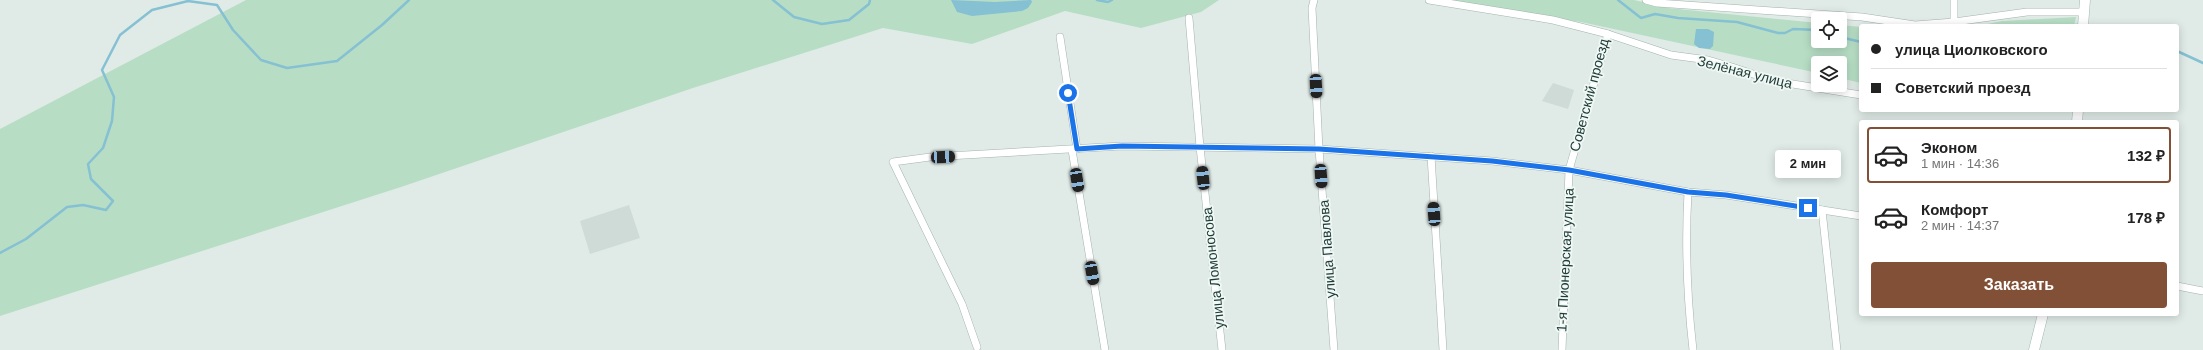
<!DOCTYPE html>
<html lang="ru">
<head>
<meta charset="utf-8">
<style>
	body { margin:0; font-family:Helvetica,sans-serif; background:#f6f6f6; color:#222; height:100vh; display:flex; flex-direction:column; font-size:15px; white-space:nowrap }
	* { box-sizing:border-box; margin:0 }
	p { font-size:13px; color:#767676 }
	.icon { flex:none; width:22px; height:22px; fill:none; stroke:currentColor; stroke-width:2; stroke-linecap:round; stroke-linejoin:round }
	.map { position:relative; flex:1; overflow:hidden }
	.panel { position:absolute; left:1859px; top:120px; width:320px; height:196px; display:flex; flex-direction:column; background:#fff; border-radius:4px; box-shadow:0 2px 10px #0003 }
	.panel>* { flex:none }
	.guide { position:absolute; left:1859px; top:24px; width:320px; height:88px; border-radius:4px; box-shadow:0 2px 10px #0003; display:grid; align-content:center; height:88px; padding:0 12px; background:#fff }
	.fabs { position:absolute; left:1811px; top:12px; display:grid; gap:8px }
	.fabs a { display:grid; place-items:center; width:36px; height:36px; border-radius:4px; background:#fff; box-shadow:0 2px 10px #0003; font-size:20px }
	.end { position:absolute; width:18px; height:18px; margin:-9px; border:5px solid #1a73e8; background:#fff; box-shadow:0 0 0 2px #fff }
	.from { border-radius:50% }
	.bubble { position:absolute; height:28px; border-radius:4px; background:#fff; box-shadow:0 2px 10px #0003; font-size:13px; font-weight:700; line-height:28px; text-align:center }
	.car { position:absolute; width:12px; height:24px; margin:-12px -6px; border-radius:5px; box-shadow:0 0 3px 1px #0007; background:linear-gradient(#222 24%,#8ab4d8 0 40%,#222 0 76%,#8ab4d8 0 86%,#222 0) }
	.guide b { display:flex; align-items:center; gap:14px; height:38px; font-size:15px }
	.guide b+b { border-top:1px solid #e0e0e0 }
	.guide i { width:10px; height:10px; background:#222 }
	ul { padding:7px 0 0; list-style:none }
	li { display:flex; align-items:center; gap:12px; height:56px; margin:0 8px 6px; padding:0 4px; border:2px solid transparent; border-radius:4px }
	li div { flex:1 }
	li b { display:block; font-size:15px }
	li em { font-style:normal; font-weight:700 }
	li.on { border-color:#825037 }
	li>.icon { width:36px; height:36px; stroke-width:1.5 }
	.primary-button { display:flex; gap:8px; margin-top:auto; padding:8px 12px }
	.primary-button a { flex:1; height:46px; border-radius:4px; background:#825037; color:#fff; font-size:16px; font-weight:700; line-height:46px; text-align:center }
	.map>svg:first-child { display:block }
	.built { fill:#cedbd6 }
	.green { fill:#b7dec5 }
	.water { fill:#85c0d3 }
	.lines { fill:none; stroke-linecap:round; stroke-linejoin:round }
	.stream { stroke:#85c0d3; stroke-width:2.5 }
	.street-casing { stroke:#a3b3af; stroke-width:8 }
	.secondary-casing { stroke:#9eb8b1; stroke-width:11 }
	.street { stroke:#fff; stroke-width:7 }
	.secondary { stroke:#fff; stroke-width:10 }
	.route { stroke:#1a73e8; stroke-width:5 }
	.labels { text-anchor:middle; stroke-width:3.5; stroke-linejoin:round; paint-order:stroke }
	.street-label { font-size:14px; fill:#203c37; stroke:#f0f8f5 }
</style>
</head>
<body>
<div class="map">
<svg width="2203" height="350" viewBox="0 0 2203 350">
	<rect width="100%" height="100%" fill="#e0ebe7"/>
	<g class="built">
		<path d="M1553,83L1574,90L1568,109L1542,101Z"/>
		<path d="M629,205L640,238L590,254L580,221Z"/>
	</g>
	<g class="green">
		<path d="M246,0H1219L1201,12L1141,28L1065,11L972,44L883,28L693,88L401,187L0,316V129Z"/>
		<path d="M1432,0H1634L1668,8L1818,23V41H1840V25L1861,27V83L1840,78V63H1818V73L1581,22Z"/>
		<path d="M2076,17L2074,26H1978L2002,21Z"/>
	</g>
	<g class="water">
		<path d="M951,0L995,2L1031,0L1032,2L1028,8L1022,11L972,16L957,12Z"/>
		<path d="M1696,29H1708L1714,32L1713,46L1710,49L1699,48L1694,44Z"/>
	</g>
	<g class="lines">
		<g class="stream">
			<path d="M773,0L794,17L822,24L849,20L869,4L870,0"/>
			<path d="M1097,0L1108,2L1112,0"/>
			<path d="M1618,0L1641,18L1655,14L1678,18L1737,22L1778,33H1785L1793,29L1818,30"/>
			<path d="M2085,25L2104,26"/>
			<path d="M2049,26L2080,25"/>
			<path d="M1840,37L1861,42"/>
			<path d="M2177,51L2203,63"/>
			<path d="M0,253L26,239L67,207L83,205L106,210L113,201L91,179L88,164L103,148L112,121L114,97L102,70L120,35L152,10L188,1L217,5L233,30L261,60L287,68L337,61L382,25L409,0"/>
		</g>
		<g class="street-casing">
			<g id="street">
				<path d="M1314,0L1312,8L1319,149L1334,350"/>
				<path d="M1429,0L1553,20L1608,34L1671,55L1708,60L1732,67L1774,81L1861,95"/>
				<path d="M1646,0L1657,3L1862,17L1915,25L1954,22L2027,12H2084"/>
				<path d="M1954,0V22"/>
				<path d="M1189,18L1200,147L1222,350"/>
				<path d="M1060,37L1077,149"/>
				<path d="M1072,150L1105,350"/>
				<path d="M1431,156L1443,350"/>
				<path d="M1688,192C1685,245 1687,297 1693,350"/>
				<path d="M1822,210L1837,350"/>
				<path d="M2177,286L2203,291"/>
				<path d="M977,347L962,304L893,162L930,157L1122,146L1319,149L1492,161L1569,170L1688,192L1726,195L1861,216"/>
				<path d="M1562,350L1569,170L1608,34"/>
			</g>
		</g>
		<g class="secondary-casing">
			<g id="secondary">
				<path d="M2083,26L2085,0"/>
				<path d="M2077,122L2078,110"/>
				<path d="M2034,350L2043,314"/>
			</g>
		</g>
		<use href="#street" class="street"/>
		<use href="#secondary" class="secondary"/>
	</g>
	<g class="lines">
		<path class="route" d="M1068,93L1077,149L1122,146L1319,149L1492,161L1569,170L1688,192L1726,195L1808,208"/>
	</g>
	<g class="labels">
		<g class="street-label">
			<text transform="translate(1745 72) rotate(14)" y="5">Зелёная улица</text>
			<text transform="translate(1589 95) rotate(-75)" y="5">Советский проезд</text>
			<text transform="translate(1327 249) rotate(-94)" y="5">улица Павлова</text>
			<text transform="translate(1565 260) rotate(-87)" y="5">1-я Пионерская улица</text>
			<text transform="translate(1213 268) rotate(-96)" y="5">улица Ломоносова</text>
		</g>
	</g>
</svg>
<div class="fabs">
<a><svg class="icon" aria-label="locate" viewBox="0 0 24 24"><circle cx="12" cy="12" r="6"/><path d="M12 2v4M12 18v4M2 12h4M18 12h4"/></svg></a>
<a><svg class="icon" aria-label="layers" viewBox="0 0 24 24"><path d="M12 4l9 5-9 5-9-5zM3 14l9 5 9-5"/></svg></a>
</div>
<i class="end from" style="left:1068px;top:93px"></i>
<i class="end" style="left:1808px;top:208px"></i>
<div class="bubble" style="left:1775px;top:150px;width:66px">2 мин</div>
<i class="car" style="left:1316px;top:86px;rotate:177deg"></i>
<i class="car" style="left:943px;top:157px;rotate:87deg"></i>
<i class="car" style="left:1321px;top:176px;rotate:176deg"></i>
<i class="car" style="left:1203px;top:178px;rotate:354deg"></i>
<i class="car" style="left:1077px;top:180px;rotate:171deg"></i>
<i class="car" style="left:1434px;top:214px;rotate:356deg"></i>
<i class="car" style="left:1092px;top:273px;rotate:170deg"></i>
<div class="guide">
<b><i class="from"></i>улица Циолковского</b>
<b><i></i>Советский проезд</b>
</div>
<section class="panel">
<ul>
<li class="on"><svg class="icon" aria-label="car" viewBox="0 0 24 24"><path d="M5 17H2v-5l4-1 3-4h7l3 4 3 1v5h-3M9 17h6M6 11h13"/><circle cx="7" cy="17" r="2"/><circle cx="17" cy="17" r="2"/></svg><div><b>Эконом</b><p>1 мин · 14:36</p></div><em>132 ₽</em></li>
<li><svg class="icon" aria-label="car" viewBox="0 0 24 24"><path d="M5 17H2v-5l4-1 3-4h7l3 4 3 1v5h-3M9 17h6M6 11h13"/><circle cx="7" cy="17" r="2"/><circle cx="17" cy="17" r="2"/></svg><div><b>Комфорт</b><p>2 мин · 14:37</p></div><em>178 ₽</em></li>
</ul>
<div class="primary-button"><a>Заказать</a></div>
</section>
</div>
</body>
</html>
